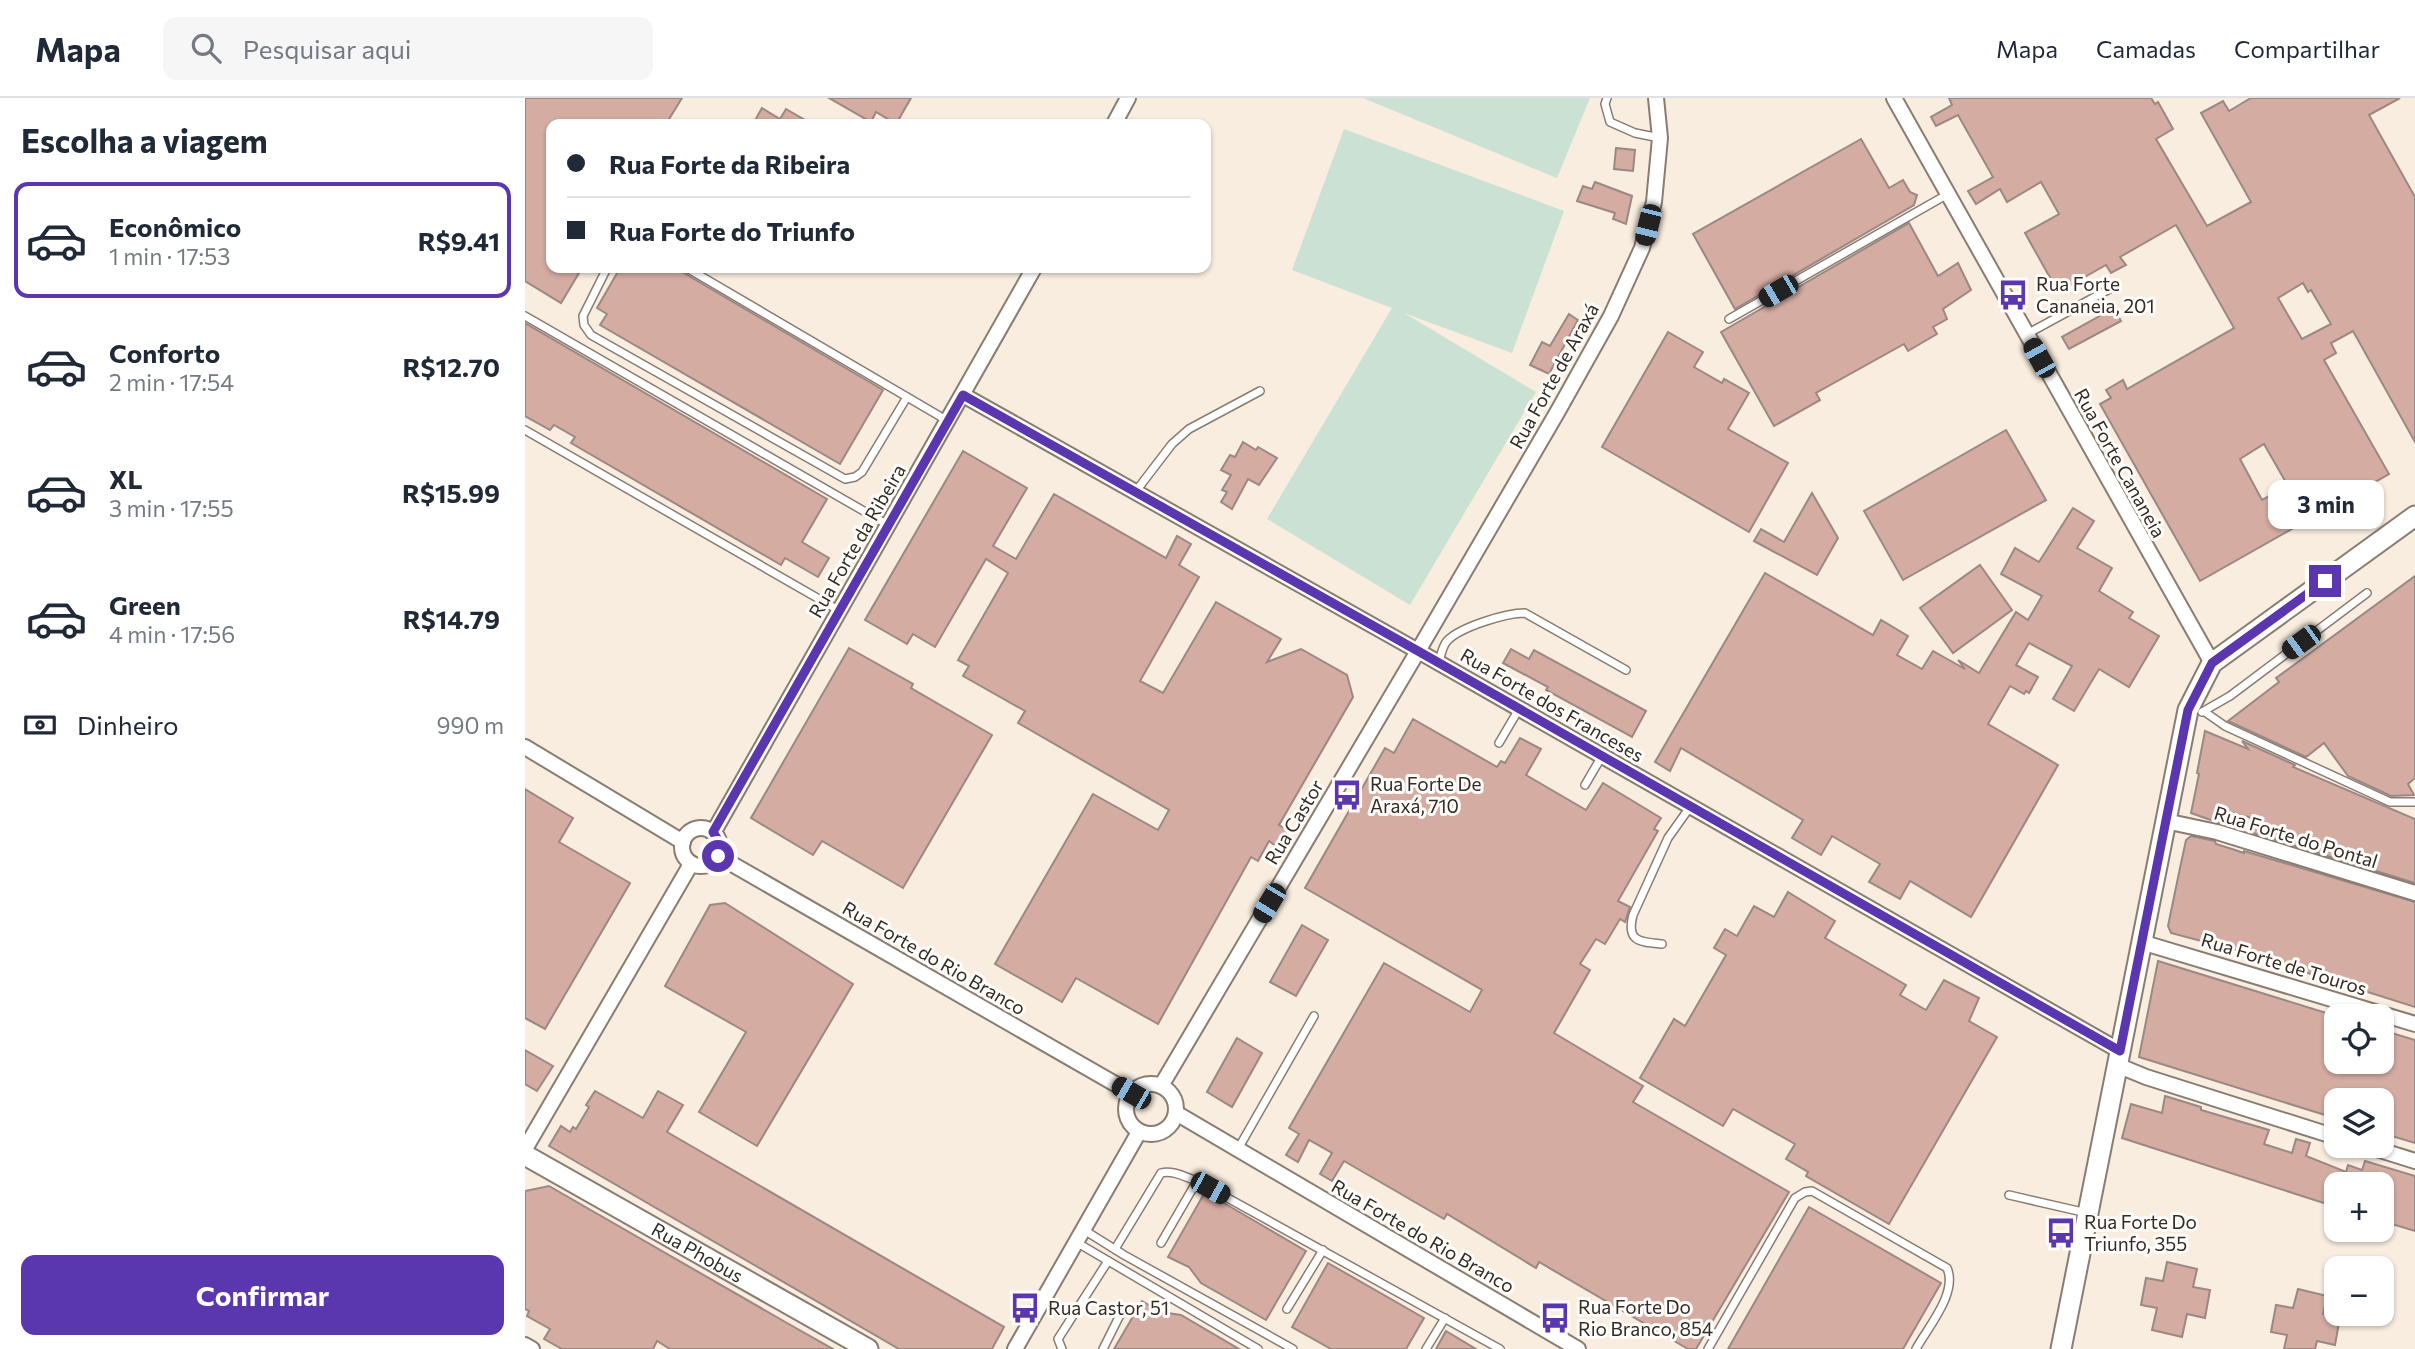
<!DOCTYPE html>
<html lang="pt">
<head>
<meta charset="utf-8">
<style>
	body { margin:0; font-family:Commissioner,sans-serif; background:#f6f6f7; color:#1f2937; height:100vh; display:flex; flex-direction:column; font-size:26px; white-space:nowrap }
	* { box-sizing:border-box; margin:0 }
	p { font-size:23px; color:#747a83 }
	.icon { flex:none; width:38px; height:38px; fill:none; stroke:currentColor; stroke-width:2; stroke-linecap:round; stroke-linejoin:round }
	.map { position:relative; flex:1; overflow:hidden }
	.side { display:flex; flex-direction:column; background:#fff; width:525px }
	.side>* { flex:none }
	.top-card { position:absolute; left:21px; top:21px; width:665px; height:154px; border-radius:14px; box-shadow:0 2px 5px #0004; display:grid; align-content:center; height:154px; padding:0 21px; background:#fff }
	.tools { position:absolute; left:1799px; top:906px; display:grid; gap:14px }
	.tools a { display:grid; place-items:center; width:70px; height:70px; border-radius:14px; background:#fff; box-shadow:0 2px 5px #0004; font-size:35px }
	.end { position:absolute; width:32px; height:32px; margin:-16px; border:9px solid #5a37af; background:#fff; box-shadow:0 0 0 4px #fff }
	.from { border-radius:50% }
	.bubble { position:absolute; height:49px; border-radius:14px; background:#fff; box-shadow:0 2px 5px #0004; font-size:23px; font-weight:700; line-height:49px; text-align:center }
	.car { position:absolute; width:21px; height:42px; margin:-21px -10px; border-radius:9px; box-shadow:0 0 5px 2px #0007; background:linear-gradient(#222 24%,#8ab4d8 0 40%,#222 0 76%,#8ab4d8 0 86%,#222 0) }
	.top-card b { display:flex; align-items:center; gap:24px; height:66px; font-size:26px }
	.top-card b+b { border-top:2px solid #e0e1e3 }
	.top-card i { width:18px; height:18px; background:#1f2937 }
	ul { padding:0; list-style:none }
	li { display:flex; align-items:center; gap:21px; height:116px; margin:0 14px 10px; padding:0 7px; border:4px solid transparent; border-radius:14px }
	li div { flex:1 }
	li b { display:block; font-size:26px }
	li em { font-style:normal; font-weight:700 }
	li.active { border-color:#5a37af }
	li>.icon { width:63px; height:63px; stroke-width:1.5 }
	h2 { padding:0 21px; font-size:32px; line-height:84px }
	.pay { display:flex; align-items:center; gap:18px; height:77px; padding:0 21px; font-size:26px }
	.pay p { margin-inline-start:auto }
	.primary-button { display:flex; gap:14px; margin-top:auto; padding:14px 21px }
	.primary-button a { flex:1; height:80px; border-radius:14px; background:#5a37af; color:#fff; font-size:28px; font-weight:700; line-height:80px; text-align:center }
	header { display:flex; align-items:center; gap:42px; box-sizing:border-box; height:98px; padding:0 35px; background:#fff; border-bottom:2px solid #e0e1e3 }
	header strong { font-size:33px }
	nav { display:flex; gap:38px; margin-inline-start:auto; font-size:24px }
	.search { width:490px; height:63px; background:#f6f6f7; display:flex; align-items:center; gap:18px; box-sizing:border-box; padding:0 24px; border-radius:14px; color:#747a83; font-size:26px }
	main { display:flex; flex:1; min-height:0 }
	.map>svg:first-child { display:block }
	.green { fill:#cae1d3 }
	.building { fill:#d4aca2; stroke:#9b8884; stroke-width:2; fill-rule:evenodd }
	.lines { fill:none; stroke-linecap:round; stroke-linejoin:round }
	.service-casing { stroke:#887d70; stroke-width:10 }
	.minor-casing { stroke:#887d70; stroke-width:18 }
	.tertiary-casing { stroke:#887d70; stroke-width:23 }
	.service { stroke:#fff; stroke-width:7 }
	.minor { stroke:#fff; stroke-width:14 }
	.tertiary { stroke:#fff; stroke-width:19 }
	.route { stroke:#5a37af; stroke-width:9 }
	.labels { text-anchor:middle; stroke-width:6; stroke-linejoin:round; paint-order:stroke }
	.poi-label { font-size:19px; fill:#302c26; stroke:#fffcf9; text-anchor:start }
	.street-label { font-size:19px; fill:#302c26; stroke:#fffcf9 }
</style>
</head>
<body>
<header>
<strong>Mapa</strong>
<div class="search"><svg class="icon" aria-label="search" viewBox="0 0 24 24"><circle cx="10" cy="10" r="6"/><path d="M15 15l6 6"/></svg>Pesquisar aqui</div>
<nav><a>Mapa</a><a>Camadas</a><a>Compartilhar</a></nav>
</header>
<main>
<section class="side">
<h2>Escolha a viagem</h2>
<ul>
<li class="active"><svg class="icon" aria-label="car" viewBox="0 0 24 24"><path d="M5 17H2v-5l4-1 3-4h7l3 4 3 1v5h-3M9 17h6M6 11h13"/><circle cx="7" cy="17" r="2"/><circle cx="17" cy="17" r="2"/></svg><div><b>Econômico</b><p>1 min · 17:53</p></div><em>R$9.41</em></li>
<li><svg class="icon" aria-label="car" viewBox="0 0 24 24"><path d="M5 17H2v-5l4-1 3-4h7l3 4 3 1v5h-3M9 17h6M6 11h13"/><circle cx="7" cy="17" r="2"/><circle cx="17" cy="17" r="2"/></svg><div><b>Conforto</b><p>2 min · 17:54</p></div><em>R$12.70</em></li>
<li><svg class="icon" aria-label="car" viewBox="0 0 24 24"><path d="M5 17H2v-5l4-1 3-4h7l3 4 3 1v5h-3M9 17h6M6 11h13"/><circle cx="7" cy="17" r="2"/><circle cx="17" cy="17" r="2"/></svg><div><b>XL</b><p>3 min · 17:55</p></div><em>R$15.99</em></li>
<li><svg class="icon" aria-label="car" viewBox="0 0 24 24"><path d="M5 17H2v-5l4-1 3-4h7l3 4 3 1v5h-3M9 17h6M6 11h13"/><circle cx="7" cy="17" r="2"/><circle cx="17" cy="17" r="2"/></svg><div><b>Green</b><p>4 min · 17:56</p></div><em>R$14.79</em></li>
</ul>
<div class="pay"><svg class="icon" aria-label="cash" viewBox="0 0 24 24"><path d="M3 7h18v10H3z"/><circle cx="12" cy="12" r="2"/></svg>Dinheiro<p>990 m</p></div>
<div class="primary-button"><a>Confirmar</a></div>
</section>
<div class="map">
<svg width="1890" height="1251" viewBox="0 0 1890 1251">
	<rect width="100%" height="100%" fill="#f9eddf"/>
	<g class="green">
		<path d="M838,0H1065L1032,80Z"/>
		<path d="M819,31L1039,113L987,255L879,215L1011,294L885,507L742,421L867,210L767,172Z"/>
	</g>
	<g class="building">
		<path d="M0,0H157L141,26H26V170H57L36,205L0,183Z"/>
		<path d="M304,0H386L371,26L351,14L346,24Z"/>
		<path d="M1424,0H1626L1630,6L1633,4L1648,31L1631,41L1682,128L1726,104L1676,15L1698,3L1704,13L1726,0H1875L1844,17L1890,99V344L1828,233L1806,245L1811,255L1799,262L1864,376L1675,483L1575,306L1586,300L1581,292L1598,282L1602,291L1709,230L1651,127L1595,159L1601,167L1586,175L1581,167L1533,194L1500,135L1534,116L1516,84L1482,104L1475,91L1451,106L1443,93L1468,79L1433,17L1411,28L1406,19L1427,7ZM1778,185L1783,194L1786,192L1806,226L1777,241L1753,200ZM1739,346L1763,388L1737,402L1715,361Z"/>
		<path d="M237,10L255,21L261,11L287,26H228Z"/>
		<path d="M1336,41L1364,90L1378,82L1385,94L1392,97L1389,107L1210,211L1168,136Z"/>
		<path d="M1091,50L1110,52L1108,73L1089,71Z"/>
		<path d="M1070,84L1107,98L1101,126L1088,121L1090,115L1052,103L1058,88L1067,91Z"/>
		<path d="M1384,125L1413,178L1433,165L1446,192L1418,211L1422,221L1408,229L1412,236L1383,253L1379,246L1291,295L1295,302L1249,328L1196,234Z"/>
		<path d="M95,170H156L159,175L358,292L315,366L75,227L82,216L72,210Z"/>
		<path d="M1589,210L1596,223L1544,251L1537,239Z"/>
		<path d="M1044,216L1053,222L1024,276L1005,267L1017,244L1025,248Z"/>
		<path d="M0,225L302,401L277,444L304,460L293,479L260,460L256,467L46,345L50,339L29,327L25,332L0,318Z"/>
		<path d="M1143,234L1178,254L1169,269L1197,285L1199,281L1224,295L1203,331L1263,365L1224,434L1077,349Z"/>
		<path d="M1481,332L1521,402L1378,482L1339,413Z"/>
		<path d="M718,344L731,352L733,349L752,360L734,387L723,381L707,411L696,404L702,394L697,392L706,377L696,372L705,357L710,359Z"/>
		<path d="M438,353L502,390L468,448L491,461L529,396L641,460L652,438L666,446L654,467L674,479L615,583L638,595L691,504L756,541L742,564L776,551L822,577L828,599L754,727L764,733L754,750L744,743L733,763L726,759L633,926L551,880L537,904L470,866L568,696L633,732L644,712L493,625L500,613L438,578L444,568L433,562L483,475L461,461L410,549L388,536L382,546L340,522Z"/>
		<path d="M1287,395L1313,440L1292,477L1229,443L1236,431L1259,444Z"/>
		<path d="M1548,410L1569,423L1552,450L1587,470L1574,493L1608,514L1604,520L1634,538L1604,589L1574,571L1549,613L1528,601L1547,568L1504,545L1491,567L1513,579L1504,595L1501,593L1499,596L1485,588L1463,626L1533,667L1446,819L1385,783L1375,801L1344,784L1355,766L1307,738L1296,757L1267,740L1278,722L1156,650L1145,673L1130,664L1240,475L1348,537L1356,522L1383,538L1372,557L1397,571L1408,553L1440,571L1433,562L1454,575L1491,514L1503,522L1517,498L1476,476L1490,450L1514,464Z"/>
		<path d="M1455,467L1487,512L1428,555L1395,510Z"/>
		<path d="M1890,478V680L1883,686L1889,697L1866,698L1823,678L1799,645L1781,659L1703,623L1754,584L1751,580Z"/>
		<path d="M324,550L388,586L386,590L467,637L378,790L297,743L288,757L226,720Z"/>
		<path d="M986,551L1004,561L1009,552L1121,613L1107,639L1021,592L1023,589L978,565Z"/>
		<path d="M888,621L972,669L976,663L980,665L995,640L1016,651L1001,677L1061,712L1078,685L1136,720L1129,731L1133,733L1093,803L1105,809L1100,824L1095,821L1080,846L1071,841L1055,866L1065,872L1029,935L1118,988L1108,1004L1264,1094L1171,1251H1163L1014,1164L1011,1170L922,1116L919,1121L819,1063L807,1083L795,1076L807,1055L784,1042L773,1064L761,1057L774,1036L764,1030L859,865L945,914L957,892L780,790L860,650L869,655Z"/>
		<path d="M1680,633L1723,651L1717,643L1770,667L1768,669L1890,721V785L1725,734L1730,721L1701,713L1697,726L1666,715L1674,676L1672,675Z"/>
		<path d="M0,691L48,720L34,744L105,785L20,931L0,920Z"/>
		<path d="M1666,738L1690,743L1691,746L1707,751L1719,755V753L1890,804V909L1710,852L1646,835L1643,828L1655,770L1661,742Z"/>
		<path d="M1263,794L1310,823L1300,840L1381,887L1375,897L1401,912L1419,882L1454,900L1444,923L1472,939L1364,1126L1281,1078L1283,1074L1261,1061L1270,1046L1208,1011L1198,1028L1115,980L1149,921L1160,928L1201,857L1189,850L1200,831L1212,838L1229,808L1249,819Z"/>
		<path d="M200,805L328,886L232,1048L174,1014L221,934L140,888L185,807Z"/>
		<path d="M777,827L803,842L771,898L745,884Z"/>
		<path d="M1633,863L1811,918V964H1857V932L1890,942V1045L1857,1035V1003H1811V1012L1803,1009L1800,1017L1614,959Z"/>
		<path d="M712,940L737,955L707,1009L682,994Z"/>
		<path d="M0,952L28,968L12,993L0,986Z"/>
		<path d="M70,993L118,1020L133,993L158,1007L142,1034L479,1229L467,1251H374L24,1048L36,1028L45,1034L48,1029L51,1031L64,1009L61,1007Z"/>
		<path d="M1640,998L1676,1009V1012L1744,1032L1739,1046L1767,1055L1771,1041L1785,1045L1781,1058L1821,1074L1823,1067L1837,1072L1840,1063L1890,1078V1133L1857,1123V1087H1811V1109L1597,1040L1606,1006L1637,1015Z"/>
		<path d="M24,1088L262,1225L308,1251H145L132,1243L128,1251H37L19,1241L25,1231L2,1218L4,1213L0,1211V1093Z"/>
		<path d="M680,1094L781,1153L741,1222L676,1185L664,1169L643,1159Z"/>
		<path d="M1284,1109L1416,1185L1378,1251H1203Z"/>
		<path d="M1642,1164L1672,1171L1668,1189L1685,1192L1680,1220L1662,1216L1657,1239L1627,1232L1632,1210L1616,1207L1621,1180L1638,1183Z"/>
		<path d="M803,1165L899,1220L881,1251H806L767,1229Z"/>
		<path d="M1773,1191L1802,1198L1798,1216L1815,1219L1810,1247L1792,1243L1790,1251H1759L1762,1237L1746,1234L1751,1207L1768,1210Z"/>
		<path d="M617,1203L636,1214L656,1217L714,1251H589Z"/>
		<path d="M921,1233L951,1251H911Z"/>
	</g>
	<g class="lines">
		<g class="service-casing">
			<g id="service">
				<path d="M1082,0L1080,6L1085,24L1110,35L1135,40"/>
				<path d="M82,170L58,218L59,227L66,237L320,381L330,379L337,374L382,299"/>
				<path d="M162,170L423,323"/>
				<path d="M0,218L363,427"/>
				<path d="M1204,221L1423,96"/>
				<path d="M1502,236L1590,188"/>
				<path d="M0,332L315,513"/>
				<path d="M611,393L647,346L664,331L735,293"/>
				<path d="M914,564C916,557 917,549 922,543C935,529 981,515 1000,515L1101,572"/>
				<path d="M1677,614L1705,598L1842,495"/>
				<path d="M1680,614L1700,628L1865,704H1890"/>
				<path d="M974,645L994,611"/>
				<path d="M1060,687L1077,658"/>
				<path d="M1137,846C1115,844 1101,844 1108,817L1143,740L1165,709"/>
				<path d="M713,1051L789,918"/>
				<path d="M1484,1097L1562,1115"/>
				<path d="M559,1132L599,1157L768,1251"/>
				<path d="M551,1144L733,1251"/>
				<path d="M636,1145L672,1083"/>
				<path d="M590,1151L636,1075C648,1072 660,1079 672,1083L975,1251"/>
				<path d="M762,1211L798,1152"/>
				<path d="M537,1251L533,1241L583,1163"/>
				<path d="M578,1251L598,1211"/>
				<path d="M901,1251L920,1220"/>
				<path d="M1183,1251L1270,1100L1280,1094L1287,1093L1422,1170C1433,1195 1403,1229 1391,1251"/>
			</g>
		</g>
		<g class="minor-casing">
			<g id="minor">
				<path d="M1369,0L1687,565"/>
				<path d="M589,26L603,0"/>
				<path d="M438,297L893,553L1595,953"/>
				<path d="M0,649L158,744"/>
				<path d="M1640,723L1692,734L1890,795"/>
				<circle cx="176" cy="749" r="19"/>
				<path d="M188,735L509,170"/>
				<path d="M193,758L606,995"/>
				<path d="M1616,844L1890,926"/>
				<path d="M1592,967L1621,979L1811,1039"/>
				<circle cx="626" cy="1011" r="25"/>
				<path d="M636,988L893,553L1033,313L1086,218L1117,150L1129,104L1135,40L1131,0"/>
				<path d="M651,1015L1053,1251"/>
				<path d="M1842,1048L1890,1063"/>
				<path d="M0,1051L166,766"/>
				<path d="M0,1247L7,1251"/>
				<path d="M490,1251L614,1034"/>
			</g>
		</g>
		<g class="tertiary-casing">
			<g id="tertiary">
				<path id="s1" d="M0,1057L343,1251"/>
				<path d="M1536,1251L1663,612L1687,565L1890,418"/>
			</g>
		</g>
		<use href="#service" class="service"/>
		<use href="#minor" class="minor"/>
		<use href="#tertiary" class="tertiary"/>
	</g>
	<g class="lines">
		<path class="route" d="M193,758L195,745L188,734L438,297L893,553L1595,953L1663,612L1687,565L1800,483"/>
	</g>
	<defs>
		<g id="bus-bare" transform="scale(2.415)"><path d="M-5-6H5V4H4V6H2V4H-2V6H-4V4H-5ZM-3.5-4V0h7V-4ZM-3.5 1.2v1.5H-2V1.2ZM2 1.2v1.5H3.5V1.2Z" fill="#5a37af" stroke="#fffcf9" stroke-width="2.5" paint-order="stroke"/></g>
	</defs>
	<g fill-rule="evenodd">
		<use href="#bus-bare" x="1488" y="197"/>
		<use href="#bus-bare" x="822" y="697"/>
		<use href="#bus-bare" x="1536" y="1135"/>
		<use href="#bus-bare" x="500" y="1210"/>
		<use href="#bus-bare" x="1030" y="1220"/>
	</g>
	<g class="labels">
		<g class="poi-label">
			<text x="1511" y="193">Rua Forte<tspan x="1511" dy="22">Cananeia, 201</tspan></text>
			<text x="845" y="693">Rua Forte De<tspan x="845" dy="22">Araxá, 710</tspan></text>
			<text x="1559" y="1131">Rua Forte Do<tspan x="1559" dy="22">Triunfo, 355</tspan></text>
			<text x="1053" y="1216">Rua Forte Do<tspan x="1053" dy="22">Rio Branco, 854</tspan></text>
			<text x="523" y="1217">Rua Castor, 51</text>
		</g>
		<g class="street-label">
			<text transform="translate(1029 278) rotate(-61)" y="7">Rua Forte de Araxá</text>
			<text transform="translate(1595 365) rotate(61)" y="7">Rua Forte Cananeia</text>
			<text transform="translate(332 443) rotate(-60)" y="7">Rua Forte da Ribeira</text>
			<text transform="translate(1027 607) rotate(30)" y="7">Rua Forte dos Franceses</text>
			<text transform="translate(769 724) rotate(-59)" y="7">Rua Castor</text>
			<text transform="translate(1771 739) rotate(17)" y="7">Rua Forte do Pontal</text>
			<text transform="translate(409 860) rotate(30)" y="7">Rua Forte do Rio Branco</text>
			<text transform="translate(1759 866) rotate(17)" y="7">Rua Forte de Touros</text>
			<text transform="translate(898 1138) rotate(30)" y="7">Rua Forte do Rio Branco</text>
			<text dy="7" stroke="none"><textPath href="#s1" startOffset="198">Rua Phobus</textPath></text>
		</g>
	</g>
</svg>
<div class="tools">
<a><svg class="icon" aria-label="locate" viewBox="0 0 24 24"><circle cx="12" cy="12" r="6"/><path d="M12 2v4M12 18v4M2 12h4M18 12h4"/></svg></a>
<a><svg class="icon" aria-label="layers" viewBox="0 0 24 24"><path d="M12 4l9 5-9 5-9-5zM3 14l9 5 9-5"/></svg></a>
<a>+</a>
<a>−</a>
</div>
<i class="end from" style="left:193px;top:758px"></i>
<i class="end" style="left:1800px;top:483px"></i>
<div class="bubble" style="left:1743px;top:382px;width:116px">3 min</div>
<i class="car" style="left:1123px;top:127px;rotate:194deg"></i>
<i class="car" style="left:1253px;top:193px;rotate:240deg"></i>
<i class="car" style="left:1514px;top:260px;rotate:331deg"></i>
<i class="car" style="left:1776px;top:544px;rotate:234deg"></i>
<i class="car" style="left:744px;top:805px;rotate:211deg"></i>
<i class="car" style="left:606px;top:995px;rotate:300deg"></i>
<i class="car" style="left:685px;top:1090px;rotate:119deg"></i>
<div class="top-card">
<b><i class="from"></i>Rua Forte da Ribeira</b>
<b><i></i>Rua Forte do Triunfo</b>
</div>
</div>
</main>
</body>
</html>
